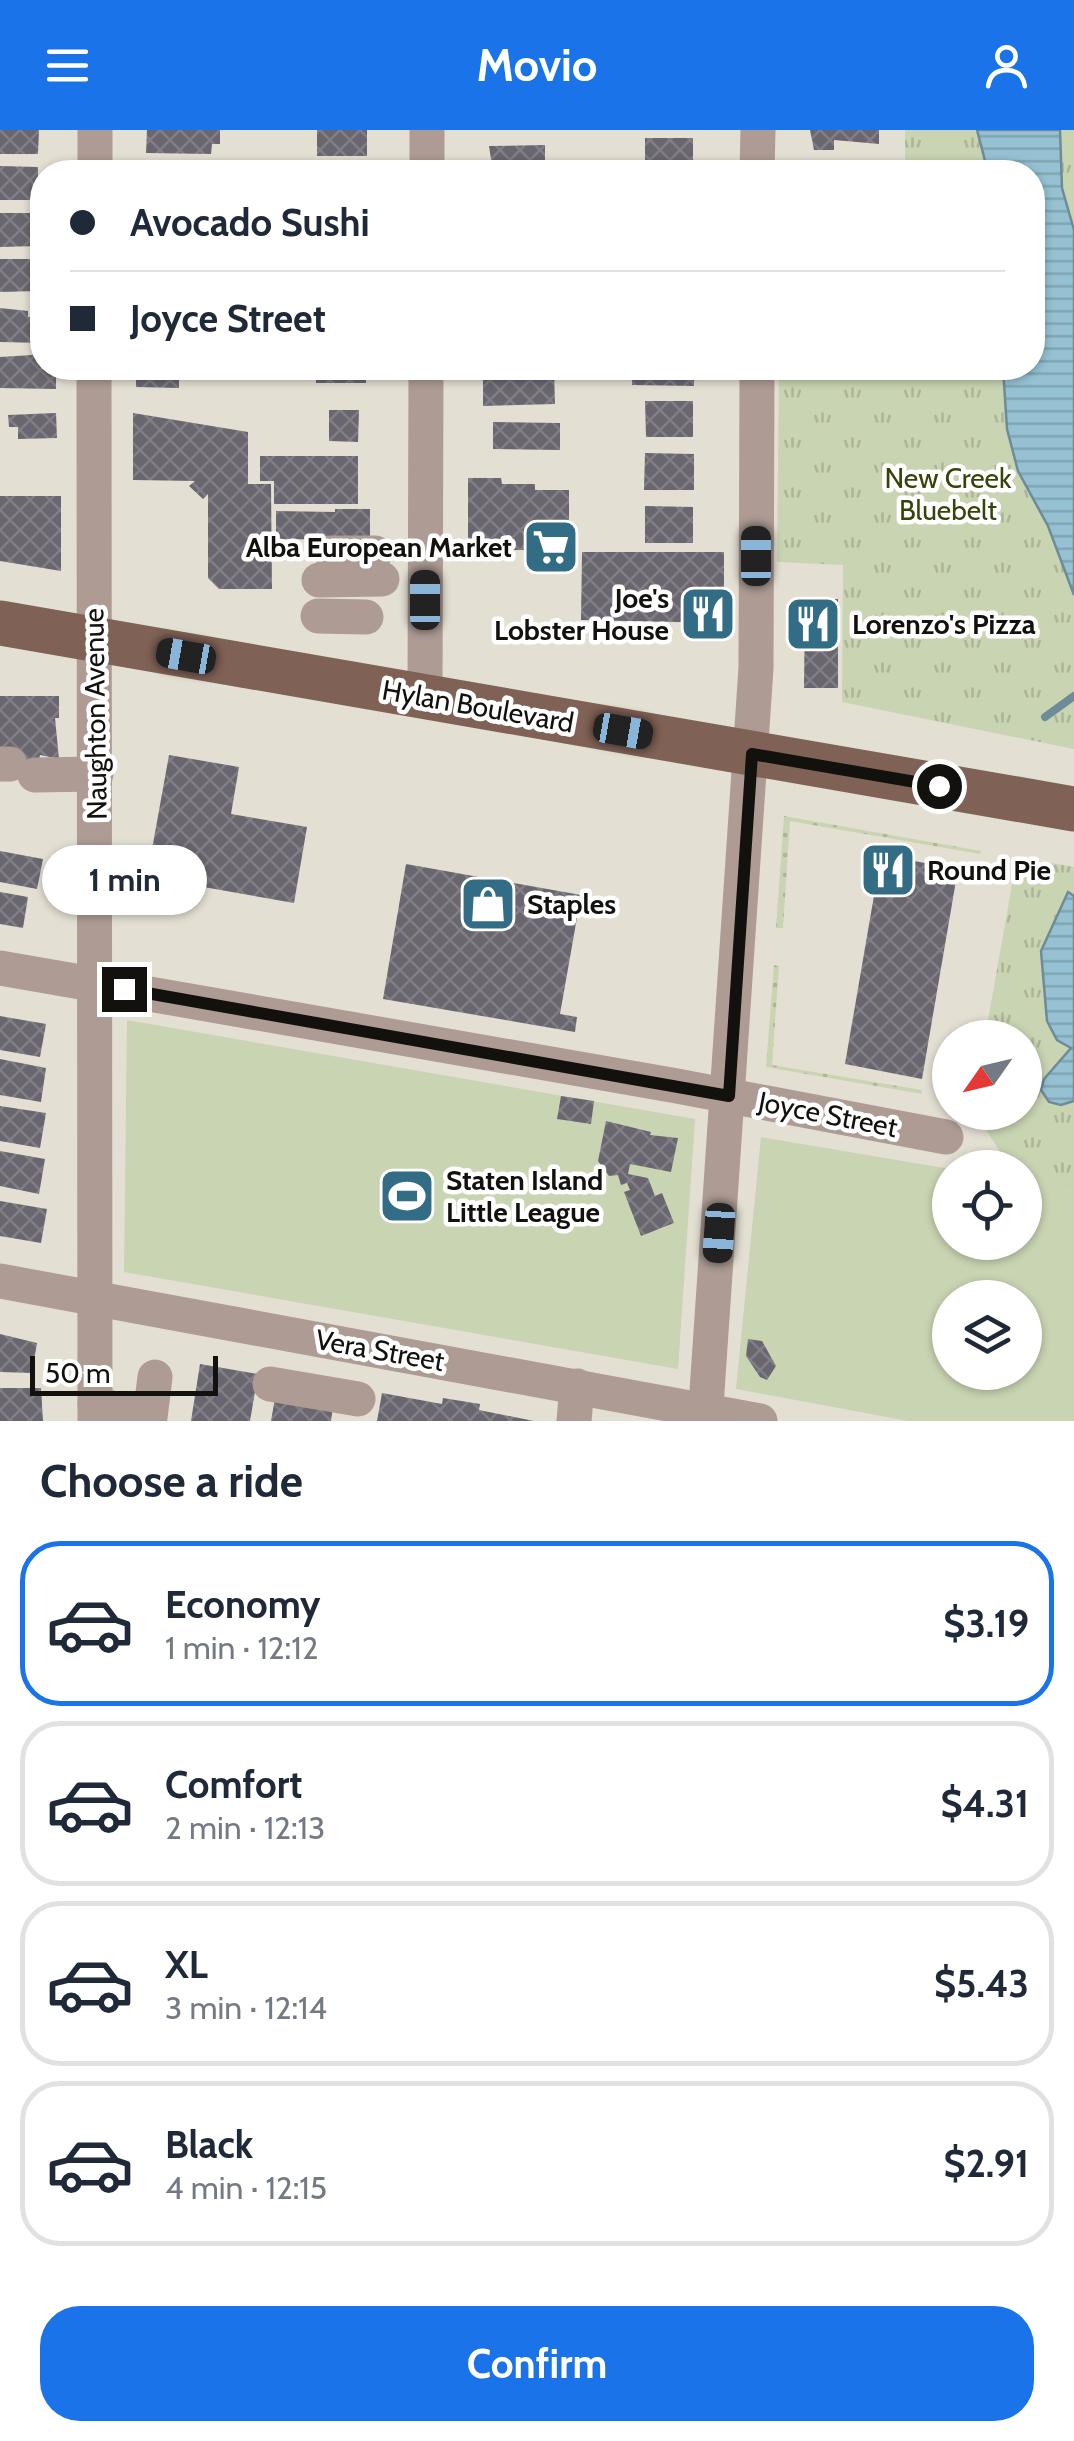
<!DOCTYPE html>
<html lang="en">
<head>
<meta charset="utf-8">
<style>
	body { margin:0; font-family:Cabin,sans-serif; background:#f6f6f7; color:#1f2937; height:100vh; display:flex; flex-direction:column; font-size:38px; white-space:nowrap }
	* { box-sizing:border-box; margin:0 }
	p { font-size:32px; color:#747a83 }
	.icon { flex:none; width:55px; height:55px; fill:none; stroke:currentColor; stroke-width:2; stroke-linecap:round; stroke-linejoin:round }
	.map { position:relative; height:1291px; overflow:hidden }
	.details { display:flex; flex-direction:column; background:#fff; flex:1 }
	.details>* { flex:none }
	.hud { position:absolute; left:30px; top:30px; width:1015px; height:220px; border-radius:40px; box-shadow:0 2px 8px #0004; display:grid; align-content:center; height:220px; padding:0 40px; background:#fff }
	.needle { width:65px; rotate:236deg }
	.fabs { position:absolute; left:932px; top:890px; display:grid; gap:20px }
	.fabs a { display:grid; place-items:center; width:110px; height:110px; border-radius:50%; background:#fff; box-shadow:0 2px 8px #0004; font-size:50px }
	.scale { position:absolute; left:30px; bottom:25px; width:188px; box-sizing:border-box; padding-left:10px; border:5px solid #13110d; border-top:0; font-size:28px; line-height:35px; white-space:nowrap; color:#13110d; -webkit-text-stroke:8px #fff; paint-order:stroke }
	.end { position:absolute; width:45px; height:45px; margin:-22px; border:12px solid #13110d; background:#fff; box-shadow:0 0 0 5px #fff }
	.from { border-radius:50% }
	.bubble { position:absolute; height:70px; border-radius:35px; background:#fff; box-shadow:0 2px 8px #0004; font-size:32px; font-weight:700; line-height:70px; text-align:center }
	.car { position:absolute; width:30px; height:60px; margin:-30px -15px; border-radius:12px; box-shadow:0 0 8px 2px #0007; background:linear-gradient(#222 24%,#8ab4d8 0 40%,#222 0 76%,#8ab4d8 0 86%,#222 0) }
	.hud b { display:flex; align-items:center; gap:35px; height:95px; font-size:38px }
	.hud b+b { border-top:2px solid #e0e1e3 }
	.hud i { width:25px; height:25px; background:#1f2937 }
	ul { padding:0; list-style:none }
	li { display:flex; align-items:center; gap:30px; height:165px; margin:0 20px 15px; padding:0 20px; border:5px solid #e0e1e3; border-radius:40px }
	li div { flex:1 }
	li b { display:block; font-size:38px }
	li em { font-style:normal; font-weight:700 }
	li.current { border-color:#1a73e8 }
	li>.icon { width:90px; height:90px; stroke-width:1.5 }
	h2 { padding:0 40px; font-size:45px; line-height:120px }
	.button { display:flex; gap:20px; margin-top:auto; padding:20px 40px }
	.button a { flex:1; height:115px; border-radius:40px; background:#1a73e8; color:#fff; font-size:40px; font-weight:700; line-height:115px; text-align:center }
	header { display:flex; justify-content:space-between; align-items:center; height:130px; padding:0 40px; background:#1a73e8; color:#fff; font-size:45px; font-weight:700 }
	.map>svg:first-child { display:block }
	.grass { fill:url(#grass-dots) }
	.park { fill:url(#park-tufts) }
	.pitch { fill:#c9d4b2; fill-rule:evenodd }
	.water { fill:url(#water-rules); stroke:#6e8c97; stroke-width:2.5 }
	.lines { fill:none; stroke-linecap:round; stroke-linejoin:round }
	.stream { stroke:#6e8c97; stroke-width:8 }
	.building { fill:url(#building-cross-hatch) }
	.minor { stroke:#ad9b94; stroke-width:35 }
	.major { stroke:#806156; stroke-width:45 }
	.route { stroke:#13110d; stroke-width:12 }
	.labels { text-anchor:middle; stroke-width:9; stroke-linejoin:round; paint-order:stroke }
	.park-label { font-size:28px; fill:#364409; stroke:#fff }
	.poi-label { font-size:28px; font-weight:bold; fill:#13110d; stroke:#fff; text-anchor:start }
	.street-label { font-size:28px; fill:#13110d; stroke:#fff }
</style>
</head>
<body>
<header><svg class="icon" aria-label="menu" viewBox="0 0 24 24"><path d="M4 6h16M4 12h16M4 18h16"/></svg>Movio<svg class="icon" aria-label="person" viewBox="0 0 24 24"><circle cx="12" cy="8" r="4"/><path d="M4 21q1-7 8-7t8 7"/></svg></header>
<div class="map">
<svg width="1074" height="1291" viewBox="0 0 1074 1291">
	<defs>
		<pattern id="grass-dots" width="8" height="8" patternUnits="userSpaceOnUse" patternTransform="scale(2.5)"><rect width="8" height="8" fill="#c9d4b2"/><path d="M2 2h.1M6 6h.1" fill="none" stroke="#acb598" stroke-width="1.8" stroke-linecap="round"/></pattern>
		<pattern id="park-tufts" width="24" height="20" patternUnits="userSpaceOnUse" patternTransform="scale(2.5)"><rect width="24" height="20" fill="#c9d4b2"/><path d="M3 7l-1-3M5 7V3M7 7l1-3M15 17l-1-3M17 17v-4M19 17l1-3" fill="none" stroke="#acb598"/></pattern>
		<pattern id="water-rules" width="6" height="5" patternUnits="userSpaceOnUse" patternTransform="scale(2.5)"><rect width="6" height="5" fill="#95c1d2"/><path d="M0 2.5h6" fill="none" stroke="#80a5b3"/></pattern>
		<pattern id="building-cross-hatch" width="8" height="8" patternUnits="userSpaceOnUse" patternTransform="scale(2.5)"><rect width="8" height="8" fill="#696670"/><path d="M0 0l8 8M0 8l8-8" fill="none" stroke="#817f85"/></pattern>
	</defs>
	<rect width="100%" height="100%" fill="#e4dfd3"/>
	<g class="grass">
		<path d="M784,686L981,721L980,724L790,691L783,798H776Z"/>
		<path d="M774,835L779,836L772,935L922,960V964L766,937Z"/>
	</g>
	<g class="park">
		<path d="M905,0H1074V619L842,572L843,435L777,432L779,238H1032V42H905Z"/>
		<path d="M1017,727L1074,737V1061L1025,1052V1038L1010,1037L975,983L1025,982V908L985,907Z"/>
	</g>
	<g class="pitch">
		<path d="M127,890L695,989L678,1239L124,1142Z"/>
		<path d="M761,1007L950,1039V1112H1025V1052L1074,1061V1291H908L736,1259ZM950,1168H1025V1242H950Z"/>
	</g>
	<g class="water">
		<path d="M977,0H1060L1062,58L1074,100V465L1048,396L1018,341L1007,299L1003,238H1032V42H988Z"/>
		<path d="M1068,762L1074,766V971L1061,975L1049,972L1041,960L1044,949L1071,918L1057,910L1047,891L1041,821Z"/>
	</g>
	<g class="lines">
		<path class="stream" d="M1045,587L1074,566"/>
	</g>
	<g class="building">
		<path d="M0,0H39L38,24H0Z"/>
		<path d="M147,0H220V14H212L211,24L146,23Z"/>
		<rect x="317" y="0" width="50" height="26"/>
		<path d="M810,0H879V14L834,10V20H814Z"/>
		<rect x="645" y="8" width="48" height="34"/>
		<path d="M545,15V42H493L489,16Z"/>
		<path d="M811,32H862V42H810Z"/>
		<path d="M0,36L38,37V70H0Z"/>
		<rect x="147" y="36" width="65" height="6"/>
		<path d="M0,83H38V116L0,117Z"/>
		<path d="M0,129H38V161L0,162Z"/>
		<path d="M0,178L28,181V187H42V213L0,212Z"/>
		<path d="M32,225H42V238L56,239V259L0,258V227Z"/>
		<path d="M136,238H174L173,248H179V258L136,257Z"/>
		<rect x="316" y="238" width="50" height="15"/>
		<path d="M632,238H694V256L632,255Z"/>
		<path d="M544,240H554L555,274L483,276V243Z"/>
		<path d="M645,271H693V307H646Z"/>
		<path d="M329,280H359L358,312L329,311Z"/>
		<path d="M56,283L57,308L18,309V297H9L8,285Z"/>
		<path d="M133,283L248,302V354H271L272,459H219L208,448V364L203,369L189,356L195,351L133,350Z"/>
		<path d="M493,292L560,293V320L493,319Z"/>
		<path d="M645,323L694,324V360H644Z"/>
		<path d="M260,326H358V374H274V351H260Z"/>
		<path d="M468,348H501L502,354H535V360H569V426H535V420H502V415H468Z"/>
		<path d="M0,366H61V441L0,431Z"/>
		<path d="M645,376L693,377V413H645Z"/>
		<path d="M335,379H370V410L276,409V381L335,382Z"/>
		<path d="M582,422H724V493L581,490Z"/>
		<path d="M805,469H838V558H804Z"/>
		<path d="M0,566H59V588H55L59,629L40,625L35,645L0,627Z"/>
		<path d="M169,625L239,637L231,684L307,697L294,773L147,747Z"/>
		<path d="M0,721L43,729L37,759L0,752Z"/>
		<path d="M881,725L958,739L922,949L845,934Z"/>
		<path d="M406,734L581,765L560,884L577,887L575,902L383,869Z"/>
		<path d="M0,762L28,767L23,798L0,794Z"/>
		<path d="M0,886L46,894L40,927L0,920Z"/>
		<path d="M0,929L46,938L41,972L0,965Z"/>
		<path d="M561,966L594,971L591,994L557,989Z"/>
		<path d="M0,976L46,983L40,1018L0,1011Z"/>
		<path d="M606,991L651,1002L650,1005L678,1008L671,1042L630,1034L628,1044L648,1048L655,1066L662,1063L674,1093L641,1106L624,1062L630,1060L627,1053L621,1055L618,1045L609,1046L598,1031Z"/>
		<path d="M0,1021L45,1029L39,1064L0,1056Z"/>
		<path d="M0,1071L47,1079L41,1113L0,1106Z"/>
		<path d="M0,1204L37,1213L32,1243L0,1242Z"/>
		<path d="M748,1209L762,1211L776,1236L767,1250L760,1247L746,1226Z"/>
		<path d="M200,1234L258,1244L250,1291H191Z"/>
		<path d="M0,1258H41L43,1291H0Z"/>
		<path d="M382,1263L442,1274L443,1268L480,1274L479,1280L534,1291H377Z"/>
		<path d="M275,1268L333,1277L331,1291H271Z"/>
	</g>
	<g class="lines">
		<g class="minor">
			<path d="M95,42V0"/>
			<path d="M427,42V0"/>
			<path d="M757,42L758,0"/>
			<path d="M94,238L95,1291"/>
			<path d="M331,423H375"/>
			<path d="M319,450L382,449"/>
			<path d="M318,486L366,487"/>
			<path d="M425,568L426,238"/>
			<path d="M0,634H10"/>
			<path d="M35,645L96,644"/>
			<path d="M0,838L677,956L946,1007"/>
			<path d="M0,1151L760,1291"/>
			<path d="M270,1254L358,1269"/>
			<path d="M95,1274L150,1287L155,1247"/>
			<path d="M574,1291L577,1256"/>
			<path d="M705,1291L756,538L757,238"/>
		</g>
		<path class="major" d="M0,493L1074,679"/>
	</g>
	<g class="lines">
		<path class="route" d="M124,859L729,966L752,624L939,656"/>
	</g>
	<defs>
		<g id="supermarket-square" transform="scale(2.875)"><rect x="-9" y="-9" width="18" height="18" rx="4" fill="#326d85" stroke="#fff"/><path d="M-6-5.5h2.5l.6 2H6L4.5 2H-2.5L-4.4-4H-6ZM-1.5 3.2a1.3 1.3 0 1 0 .1 0ZM3 3.2a1.3 1.3 0 1 0 .1 0Z" fill="#fff"/></g>
		<g id="restaurant-square" transform="scale(2.875)"><rect x="-9" y="-9" width="18" height="18" rx="4" fill="#326d85" stroke="#fff"/><path d="M-5-6h1v4h1v-4h1v4h1v-4h1v5L-1.5 .5V6h-2V.5L-5-1ZM5-6V6H3V1.5H1.5Q1.5-4 5-6Z" fill="#fff"/></g>
		<g id="shop-square" transform="scale(2.875)"><rect x="-9" y="-9" width="18" height="18" rx="4" fill="#326d85" stroke="#fff"/><path d="M-5-2.5h2.3a2.7 3.5 0 0 1 5.4 0H5L5.5 6h-11ZM-1.5-2.5h3a1.5 2.3 0 0 0-3 0Z" fill="#fff"/></g>
		<g id="stadium-square" transform="scale(2.875)"><rect x="-9" y="-9" width="18" height="18" rx="4" fill="#326d85" stroke="#fff"/><path d="M0-5a6.5 5 0 1 0 0 10a6.5 5 0 1 0 0-10ZM-3.5-1.8h7v3.6h-7Z" fill="#fff"/></g>
	</defs>
	<g fill-rule="evenodd">
		<use href="#supermarket-square" x="551" y="417"/>
		<use href="#restaurant-square" x="708" y="484"/>
		<use href="#restaurant-square" x="813" y="494"/>
		<use href="#restaurant-square" x="888" y="740"/>
		<use href="#shop-square" x="488" y="774"/>
		<use href="#stadium-square" x="407" y="1066"/>
	</g>
	<g class="labels">
		<g class="park-label">
			<text x="948" y="358">New Creek<tspan x="948" dy="32">Bluebelt</tspan></text>
		</g>
		<g class="poi-label">
			<text x="512" y="427" text-anchor="end">Alba European Market</text>
			<text x="669" y="478" text-anchor="end">Joe's<tspan x="669" dy="32">Lobster House</tspan></text>
			<text x="852" y="504">Lorenzo's Pizza</text>
			<text x="927" y="750">Round Pie</text>
			<text x="527" y="784">Staples</text>
			<text x="446" y="1060">Staten Island<tspan x="446" dy="32">Little League</tspan></text>
		</g>
		<g class="street-label">
			<text transform="translate(478 576) rotate(10)" y="10">Hylan Boulevard</text>
			<text transform="translate(95 584) rotate(-91)" y="10">Naughton Avenue</text>
			<text transform="translate(828 984) rotate(11)" y="10">Joyce Street</text>
			<text transform="translate(380 1220) rotate(10)" y="10">Vera Street</text>
		</g>
	</g>
</svg>
<div class="fabs">
<a><svg class="needle" viewBox="-14 -14 28 28"><path d="M0-13l5 13h-10z" fill="#e53935"/><path d="M0 13l5-13h-10z" fill="#747a83"/></svg></a>
<a><svg class="icon" aria-label="locate" viewBox="0 0 24 24"><circle cx="12" cy="12" r="6"/><path d="M12 2v4M12 18v4M2 12h4M18 12h4"/></svg></a>
<a><svg class="icon" aria-label="layers" viewBox="0 0 24 24"><path d="M12 4l9 5-9 5-9-5zM3 14l9 5 9-5"/></svg></a>
</div>
<div class="scale">50 m</div>
<i class="end from" style="left:939px;top:656px"></i>
<i class="end" style="left:124px;top:859px"></i>
<div class="bubble" style="left:42px;top:715px;width:165px">1 min</div>
<i class="car" style="left:756px;top:426px;rotate:0deg"></i>
<i class="car" style="left:425px;top:470px;rotate:0deg"></i>
<i class="car" style="left:186px;top:526px;rotate:280deg"></i>
<i class="car" style="left:623px;top:601px;rotate:100deg"></i>
<i class="car" style="left:719px;top:1103px;rotate:184deg"></i>
<div class="hud">
<b><i class="from"></i>Avocado Sushi</b>
<b><i></i>Joyce Street</b>
</div>
</div>
<section class="details">
<h2>Choose a ride</h2>
<ul>
<li class="current"><svg class="icon" aria-label="car" viewBox="0 0 24 24"><path d="M5 17H2v-5l4-1 3-4h7l3 4 3 1v5h-3M9 17h6M6 11h13"/><circle cx="7" cy="17" r="2"/><circle cx="17" cy="17" r="2"/></svg><div><b>Economy</b><p>1 min · 12:12</p></div><em>$3.19</em></li>
<li><svg class="icon" aria-label="car" viewBox="0 0 24 24"><path d="M5 17H2v-5l4-1 3-4h7l3 4 3 1v5h-3M9 17h6M6 11h13"/><circle cx="7" cy="17" r="2"/><circle cx="17" cy="17" r="2"/></svg><div><b>Comfort</b><p>2 min · 12:13</p></div><em>$4.31</em></li>
<li><svg class="icon" aria-label="car" viewBox="0 0 24 24"><path d="M5 17H2v-5l4-1 3-4h7l3 4 3 1v5h-3M9 17h6M6 11h13"/><circle cx="7" cy="17" r="2"/><circle cx="17" cy="17" r="2"/></svg><div><b>XL</b><p>3 min · 12:14</p></div><em>$5.43</em></li>
<li><svg class="icon" aria-label="car" viewBox="0 0 24 24"><path d="M5 17H2v-5l4-1 3-4h7l3 4 3 1v5h-3M9 17h6M6 11h13"/><circle cx="7" cy="17" r="2"/><circle cx="17" cy="17" r="2"/></svg><div><b>Black</b><p>4 min · 12:15</p></div><em>$2.91</em></li>
</ul>
<div class="button"><a>Confirm</a></div>
</section>
</body>
</html>
